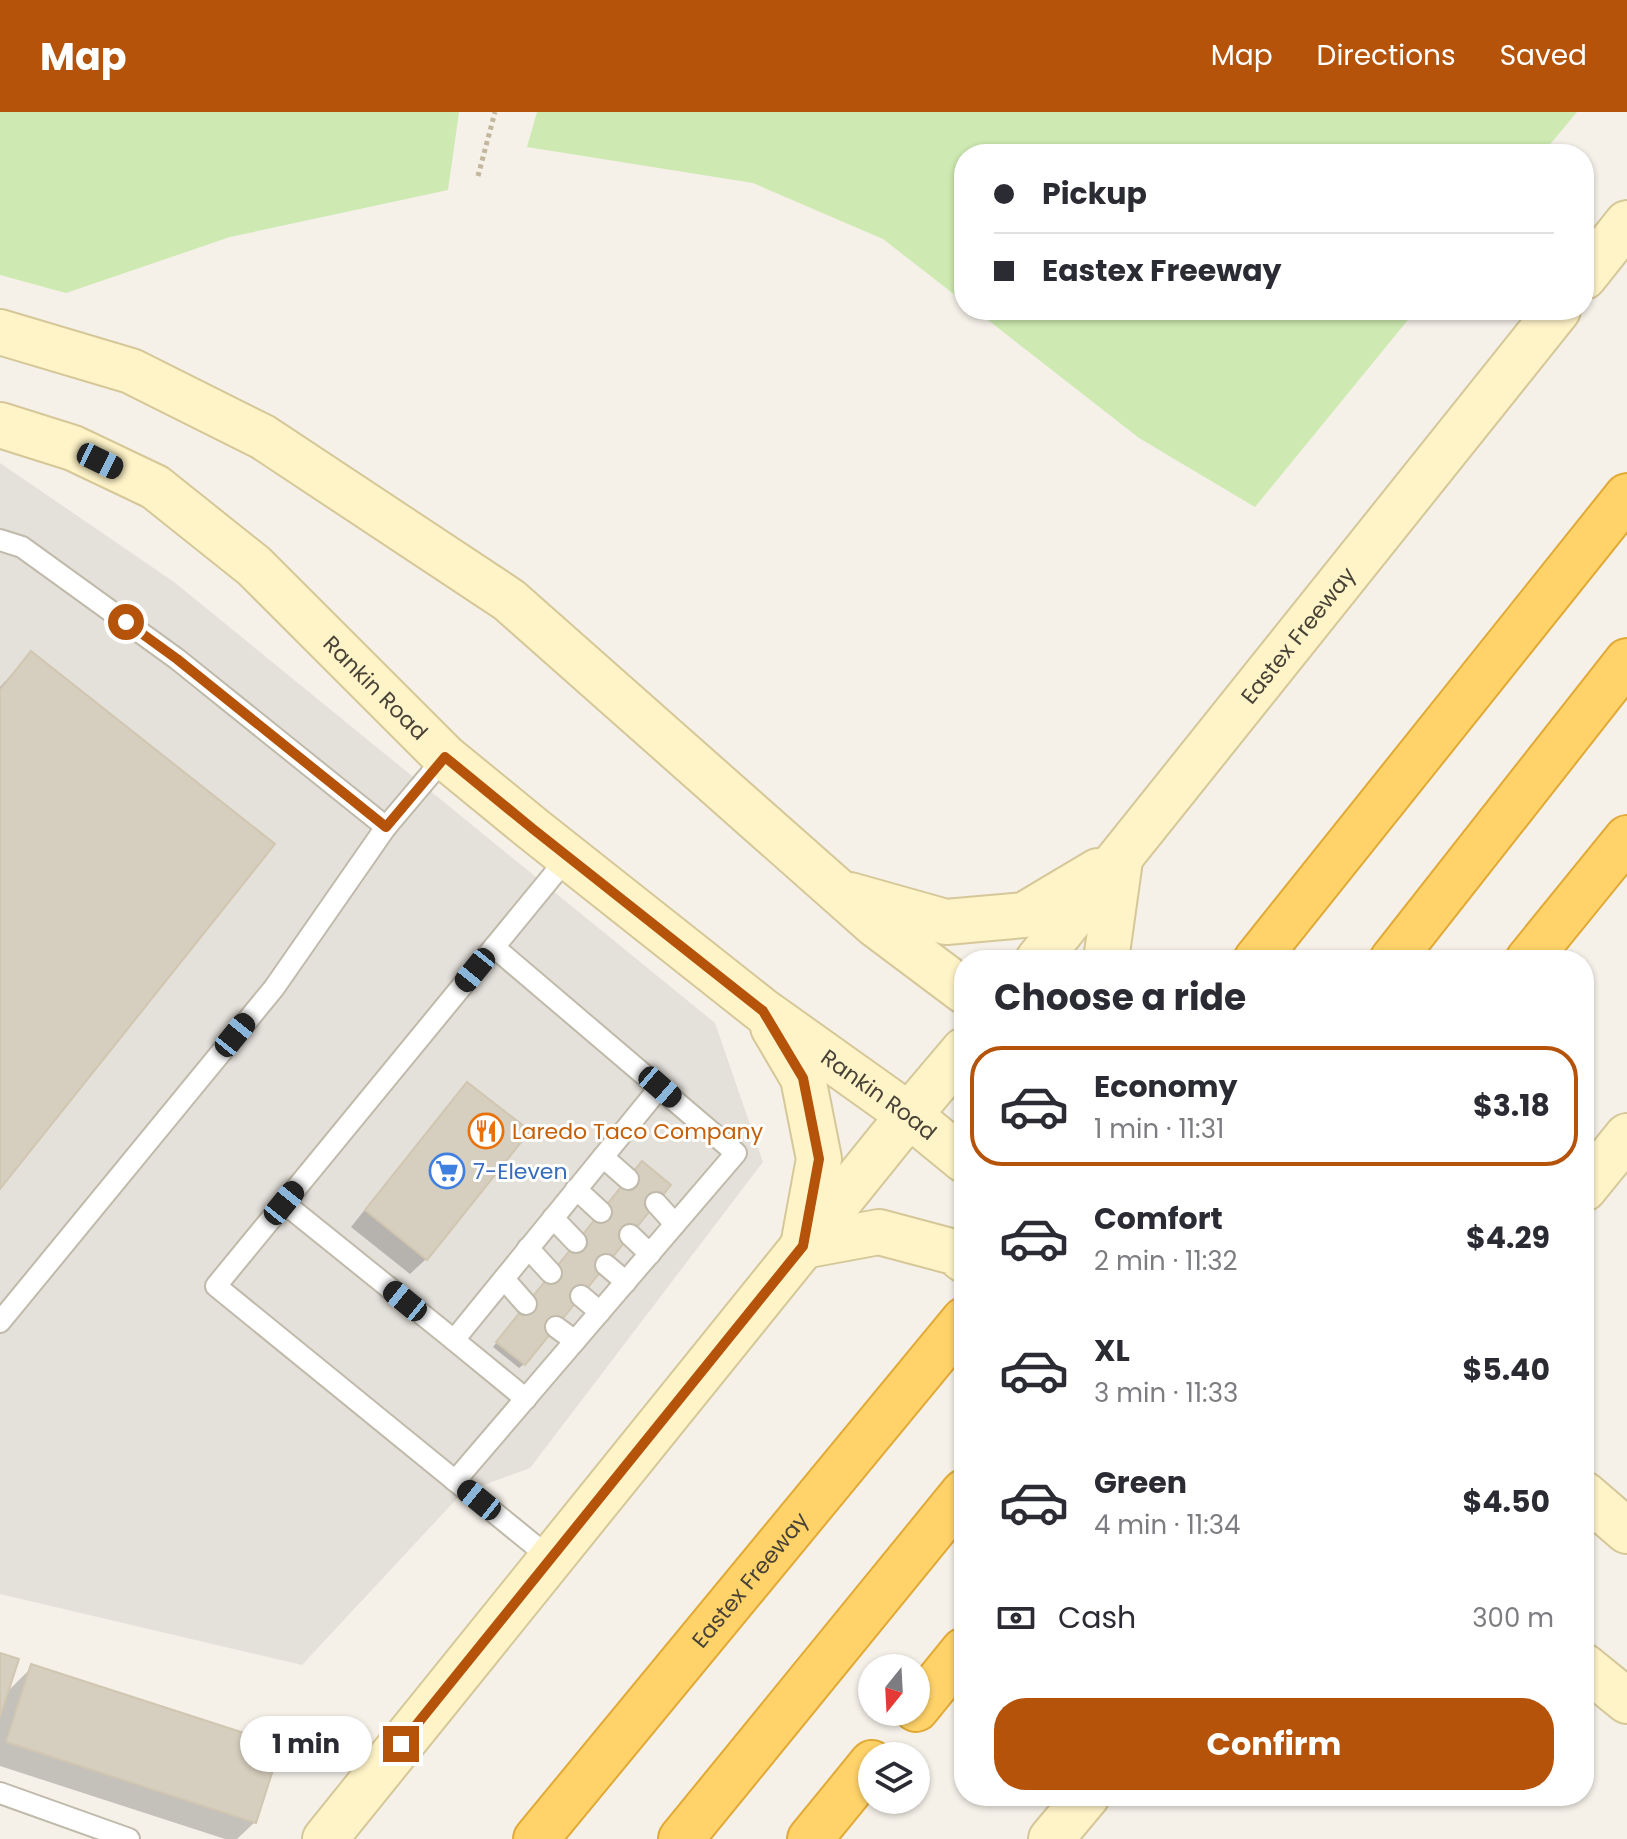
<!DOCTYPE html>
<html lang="en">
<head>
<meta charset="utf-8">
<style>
	body { margin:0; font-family:Poppins,sans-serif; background:#f2f2f3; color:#2b2b33; height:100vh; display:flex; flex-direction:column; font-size:30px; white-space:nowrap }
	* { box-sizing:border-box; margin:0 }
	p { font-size:26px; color:#7c7c81 }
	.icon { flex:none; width:44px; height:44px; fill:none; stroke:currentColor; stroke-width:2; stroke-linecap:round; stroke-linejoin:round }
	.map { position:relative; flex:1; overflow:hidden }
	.drawer { position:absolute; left:954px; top:838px; width:640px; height:856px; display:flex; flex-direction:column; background:#fff; border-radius:32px; box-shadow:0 2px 6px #0004 }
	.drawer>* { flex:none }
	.hud { position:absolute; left:954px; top:32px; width:640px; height:176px; border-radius:32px; box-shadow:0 2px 6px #0004; display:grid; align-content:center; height:176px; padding:0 40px; background:#fff }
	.needle { width:52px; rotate:198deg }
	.controls { position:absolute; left:858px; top:1542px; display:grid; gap:16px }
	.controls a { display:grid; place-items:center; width:72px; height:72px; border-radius:50%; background:#fff; box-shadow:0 2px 6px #0004; font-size:40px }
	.end { position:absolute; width:36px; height:36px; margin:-18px; border:10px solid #b45309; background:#fff; box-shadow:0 0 0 4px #fff }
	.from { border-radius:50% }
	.bubble { position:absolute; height:56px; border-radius:28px; background:#fff; box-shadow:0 2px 6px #0004; font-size:26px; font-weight:700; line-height:56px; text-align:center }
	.car { position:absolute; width:24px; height:48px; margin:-24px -12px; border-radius:10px; box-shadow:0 0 6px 2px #0007; background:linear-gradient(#222 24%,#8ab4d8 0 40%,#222 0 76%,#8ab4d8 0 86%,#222 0) }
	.hud b { display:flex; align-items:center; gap:28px; height:76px; font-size:30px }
	.hud b+b { border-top:2px solid #e1e1e2 }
	.hud i { width:20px; height:20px; background:#2b2b33 }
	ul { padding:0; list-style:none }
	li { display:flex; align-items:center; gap:24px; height:120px; margin:0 16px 12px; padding:0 24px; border:4px solid transparent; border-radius:32px }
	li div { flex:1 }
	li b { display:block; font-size:30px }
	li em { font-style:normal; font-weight:700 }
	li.selected { border-color:#b45309 }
	li>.icon { width:72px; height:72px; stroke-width:1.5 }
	h2 { padding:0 40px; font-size:36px; line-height:96px }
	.pay { display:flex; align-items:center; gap:20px; height:88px; padding:0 40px; font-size:30px }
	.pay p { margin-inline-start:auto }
	.primary-button { display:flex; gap:16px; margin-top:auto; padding:16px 40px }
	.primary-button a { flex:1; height:92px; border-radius:32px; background:#b45309; color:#fff; font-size:32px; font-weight:700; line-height:92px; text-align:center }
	header { display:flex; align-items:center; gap:48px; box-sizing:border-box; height:112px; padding:0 40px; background:#b45309; color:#fff }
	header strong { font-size:38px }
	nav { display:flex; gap:44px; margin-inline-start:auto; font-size:28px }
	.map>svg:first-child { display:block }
	.industrial { fill:#e4e0da }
	.green { fill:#cee9b1 }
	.shadow { fill:#0003 }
	.building { fill:#d6cebe; stroke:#d1c6b1; stroke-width:2 }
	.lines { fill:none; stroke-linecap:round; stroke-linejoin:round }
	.lane-casing { stroke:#c0baab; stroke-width:24 }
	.secondary-casing { stroke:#d5c798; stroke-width:48 }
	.highway-casing { stroke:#e1a936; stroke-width:48 }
	.path { stroke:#c2b69c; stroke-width:5; stroke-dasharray:4 4; stroke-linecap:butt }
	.lane { stroke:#fff; stroke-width:20 }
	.secondary { stroke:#fff4c8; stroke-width:44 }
	.highway { stroke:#ffd369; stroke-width:44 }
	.route { stroke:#b45309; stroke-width:10 }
	.labels { text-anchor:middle; stroke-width:6; stroke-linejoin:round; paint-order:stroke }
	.street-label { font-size:22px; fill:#484237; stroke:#fff }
	.food-label { font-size:22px; fill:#c56008; stroke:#fff; text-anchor:start }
	.shop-label { font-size:22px; fill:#366cbe; stroke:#fff; text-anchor:start }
</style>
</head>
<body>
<header>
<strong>Map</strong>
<nav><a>Map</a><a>Directions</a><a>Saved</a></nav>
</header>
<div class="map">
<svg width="1627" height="1727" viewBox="0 0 1627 1727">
	<rect width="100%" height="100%" fill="#f5f1e9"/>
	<path class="industrial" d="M0,351L174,470L715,911L763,1050L530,1356L462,1381L302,1553L0,1482Z"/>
	<g class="green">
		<path d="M0,0H459L448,78L230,125L66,181L0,163Z"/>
		<path d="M537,0H1577L1542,42H964V190L883,127L753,71L527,35Z"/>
		<path d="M975,198H1416L1255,395L1139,326Z"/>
	</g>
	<g class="shadow">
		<path d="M31,541L0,1073V575Z"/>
		<path d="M468,972L426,1147L410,1162L351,1115L452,988Z"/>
		<path d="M638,1056L524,1252L519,1256L493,1235Z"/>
		<path d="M0,1543L6,1581L32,1555L255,1710L237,1727H225L0,1654Z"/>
	</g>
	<g class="building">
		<path d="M31,539L275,732L0,1077V578Z"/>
		<path d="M467,970L530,1019L427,1148L365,1098Z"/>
		<path d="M642,1049L671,1073L525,1253L496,1230Z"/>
		<path d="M0,1541L19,1547L0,1605Z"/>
		<path d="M31,1552L281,1633L256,1711L6,1630Z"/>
	</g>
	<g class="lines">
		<g class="lane-casing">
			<g id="lane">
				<path d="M0,428L22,435L177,547L386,715L445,645"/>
				<path d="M603,1045L628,1067"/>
				<path d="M576,1077L601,1100"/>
				<path d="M284,1091L454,1228"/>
				<path d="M656,1091L675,1112"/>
				<path d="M553,1106L576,1130"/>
				<path d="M630,1123L650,1142"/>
				<path d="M528,1136L551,1161"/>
				<path d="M606,1153L626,1170"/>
				<path d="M504,1167L526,1192"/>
				<path d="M581,1184L600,1200"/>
				<path d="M0,1210L274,876L386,715"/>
				<path d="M556,1215L575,1229"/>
				<path d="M526,1287L454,1228L660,975"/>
				<path d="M455,1369L736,1041L494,835"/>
				<path d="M550,1446L216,1174L568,745"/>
				<path d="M0,1681L129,1727"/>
			</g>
		</g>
		<g class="secondary-casing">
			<g id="secondary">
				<path d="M1584,165L1627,111"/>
				<path d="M0,220L131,259L263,325L509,488L876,813L964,879"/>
				<path id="s1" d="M0,313L73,336L155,375L254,454L445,645L533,717L763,899L909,1003L964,1048"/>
				<path d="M850,783L946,810L1024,803L1098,759"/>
				<path id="s2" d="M1038,848L1558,198"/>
				<path d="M1106,848L1120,748"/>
				<path d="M773,915L803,966L819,1047L803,1134L879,1120L954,1140L964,1148"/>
				<path d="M1584,1077L1627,1024"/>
				<path d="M1584,1382L1627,1419"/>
				<path d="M1584,1554L1627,1589"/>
				<path d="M325,1727L909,1003L964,938"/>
				<path d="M1051,1727L1087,1684"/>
			</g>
		</g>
		<g class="highway-casing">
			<g id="highway">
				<path d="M1256,848L1627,384"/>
				<path d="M1392,848L1627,549"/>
				<path d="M1528,848L1627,726"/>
				<path d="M916,1597L964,1538"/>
				<path id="s3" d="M536,1727L964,1208"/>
				<path d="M681,1727L964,1380"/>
				<path d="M810,1727L872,1651"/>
			</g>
		</g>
		<path class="path" d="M478,64L495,0"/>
		<use href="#lane" class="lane"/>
		<use href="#secondary" class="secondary"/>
		<use href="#highway" class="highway"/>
	</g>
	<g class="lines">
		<path class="route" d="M126,510L177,547L386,715L445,645L533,717L763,899L803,966L819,1047L803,1134L401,1632"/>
	</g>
	<defs>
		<g id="restaurant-ring" transform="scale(1.8)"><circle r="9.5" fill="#fff" stroke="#e8710a" stroke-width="1.5"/><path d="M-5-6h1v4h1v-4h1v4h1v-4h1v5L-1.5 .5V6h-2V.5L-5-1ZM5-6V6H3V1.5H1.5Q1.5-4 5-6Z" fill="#e8710a"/></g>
		<g id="supermarket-ring" transform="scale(1.8)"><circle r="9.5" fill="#fff" stroke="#3f7fe0" stroke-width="1.5"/><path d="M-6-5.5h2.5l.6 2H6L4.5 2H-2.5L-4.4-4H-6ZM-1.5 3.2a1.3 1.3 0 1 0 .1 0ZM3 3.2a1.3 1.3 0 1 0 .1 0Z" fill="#3f7fe0"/></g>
	</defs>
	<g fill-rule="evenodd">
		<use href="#restaurant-ring" x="486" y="1019"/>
		<use href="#supermarket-ring" x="447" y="1059"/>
	</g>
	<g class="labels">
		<g class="street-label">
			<text dy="8" stroke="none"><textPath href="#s2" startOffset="416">Eastex Freeway</textPath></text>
			<text dy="8" stroke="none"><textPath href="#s1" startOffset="466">Rankin Road</textPath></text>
			<text dy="8" stroke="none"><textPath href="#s1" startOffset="1114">Rankin Road</textPath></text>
			<text dy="8" stroke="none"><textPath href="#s3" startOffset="336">Eastex Freeway</textPath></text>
		</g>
		<g class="food-label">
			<text x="512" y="1027">Laredo Taco Company</text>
		</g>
		<g class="shop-label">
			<text x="473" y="1067">7-Eleven</text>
		</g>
	</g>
</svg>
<div class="controls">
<a><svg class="needle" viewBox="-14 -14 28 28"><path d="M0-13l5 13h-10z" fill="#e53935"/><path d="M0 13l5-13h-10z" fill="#7c7c81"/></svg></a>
<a><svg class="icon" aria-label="layers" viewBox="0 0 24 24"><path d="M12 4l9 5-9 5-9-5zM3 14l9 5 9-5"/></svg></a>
</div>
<i class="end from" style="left:126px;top:510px"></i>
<i class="end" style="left:401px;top:1632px"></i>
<div class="bubble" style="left:240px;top:1604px;width:132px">1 min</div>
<i class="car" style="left:100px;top:349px;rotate:116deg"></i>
<i class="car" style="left:475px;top:858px;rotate:219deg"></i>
<i class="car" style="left:235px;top:923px;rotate:39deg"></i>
<i class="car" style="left:660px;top:975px;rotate:131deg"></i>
<i class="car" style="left:284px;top:1091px;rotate:39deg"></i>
<i class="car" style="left:405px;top:1189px;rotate:309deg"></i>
<i class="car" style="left:479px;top:1388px;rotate:309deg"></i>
<div class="hud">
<b><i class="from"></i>Pickup</b>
<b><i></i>Eastex Freeway</b>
</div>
<section class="drawer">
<h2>Choose a ride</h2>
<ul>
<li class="selected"><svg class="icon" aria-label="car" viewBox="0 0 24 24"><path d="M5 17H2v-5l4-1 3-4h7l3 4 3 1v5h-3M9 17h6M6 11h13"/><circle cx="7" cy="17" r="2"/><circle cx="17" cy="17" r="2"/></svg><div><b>Economy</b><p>1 min · 11:31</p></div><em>$3.18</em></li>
<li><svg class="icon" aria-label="car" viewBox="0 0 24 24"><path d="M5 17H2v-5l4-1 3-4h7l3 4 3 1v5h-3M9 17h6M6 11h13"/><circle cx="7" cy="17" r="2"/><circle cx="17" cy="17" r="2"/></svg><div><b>Comfort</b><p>2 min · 11:32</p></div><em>$4.29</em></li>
<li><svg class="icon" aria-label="car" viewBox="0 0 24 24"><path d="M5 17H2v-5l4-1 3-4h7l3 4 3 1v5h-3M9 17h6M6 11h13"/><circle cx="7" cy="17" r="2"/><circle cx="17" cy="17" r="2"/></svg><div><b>XL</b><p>3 min · 11:33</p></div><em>$5.40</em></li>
<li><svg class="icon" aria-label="car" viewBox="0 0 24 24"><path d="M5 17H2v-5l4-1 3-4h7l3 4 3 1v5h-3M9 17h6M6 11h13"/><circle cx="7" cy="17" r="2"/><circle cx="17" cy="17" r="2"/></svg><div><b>Green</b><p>4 min · 11:34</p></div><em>$4.50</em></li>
</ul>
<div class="pay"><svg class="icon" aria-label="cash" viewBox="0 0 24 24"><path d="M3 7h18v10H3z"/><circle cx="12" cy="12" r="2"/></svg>Cash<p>300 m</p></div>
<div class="primary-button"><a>Confirm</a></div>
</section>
</div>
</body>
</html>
